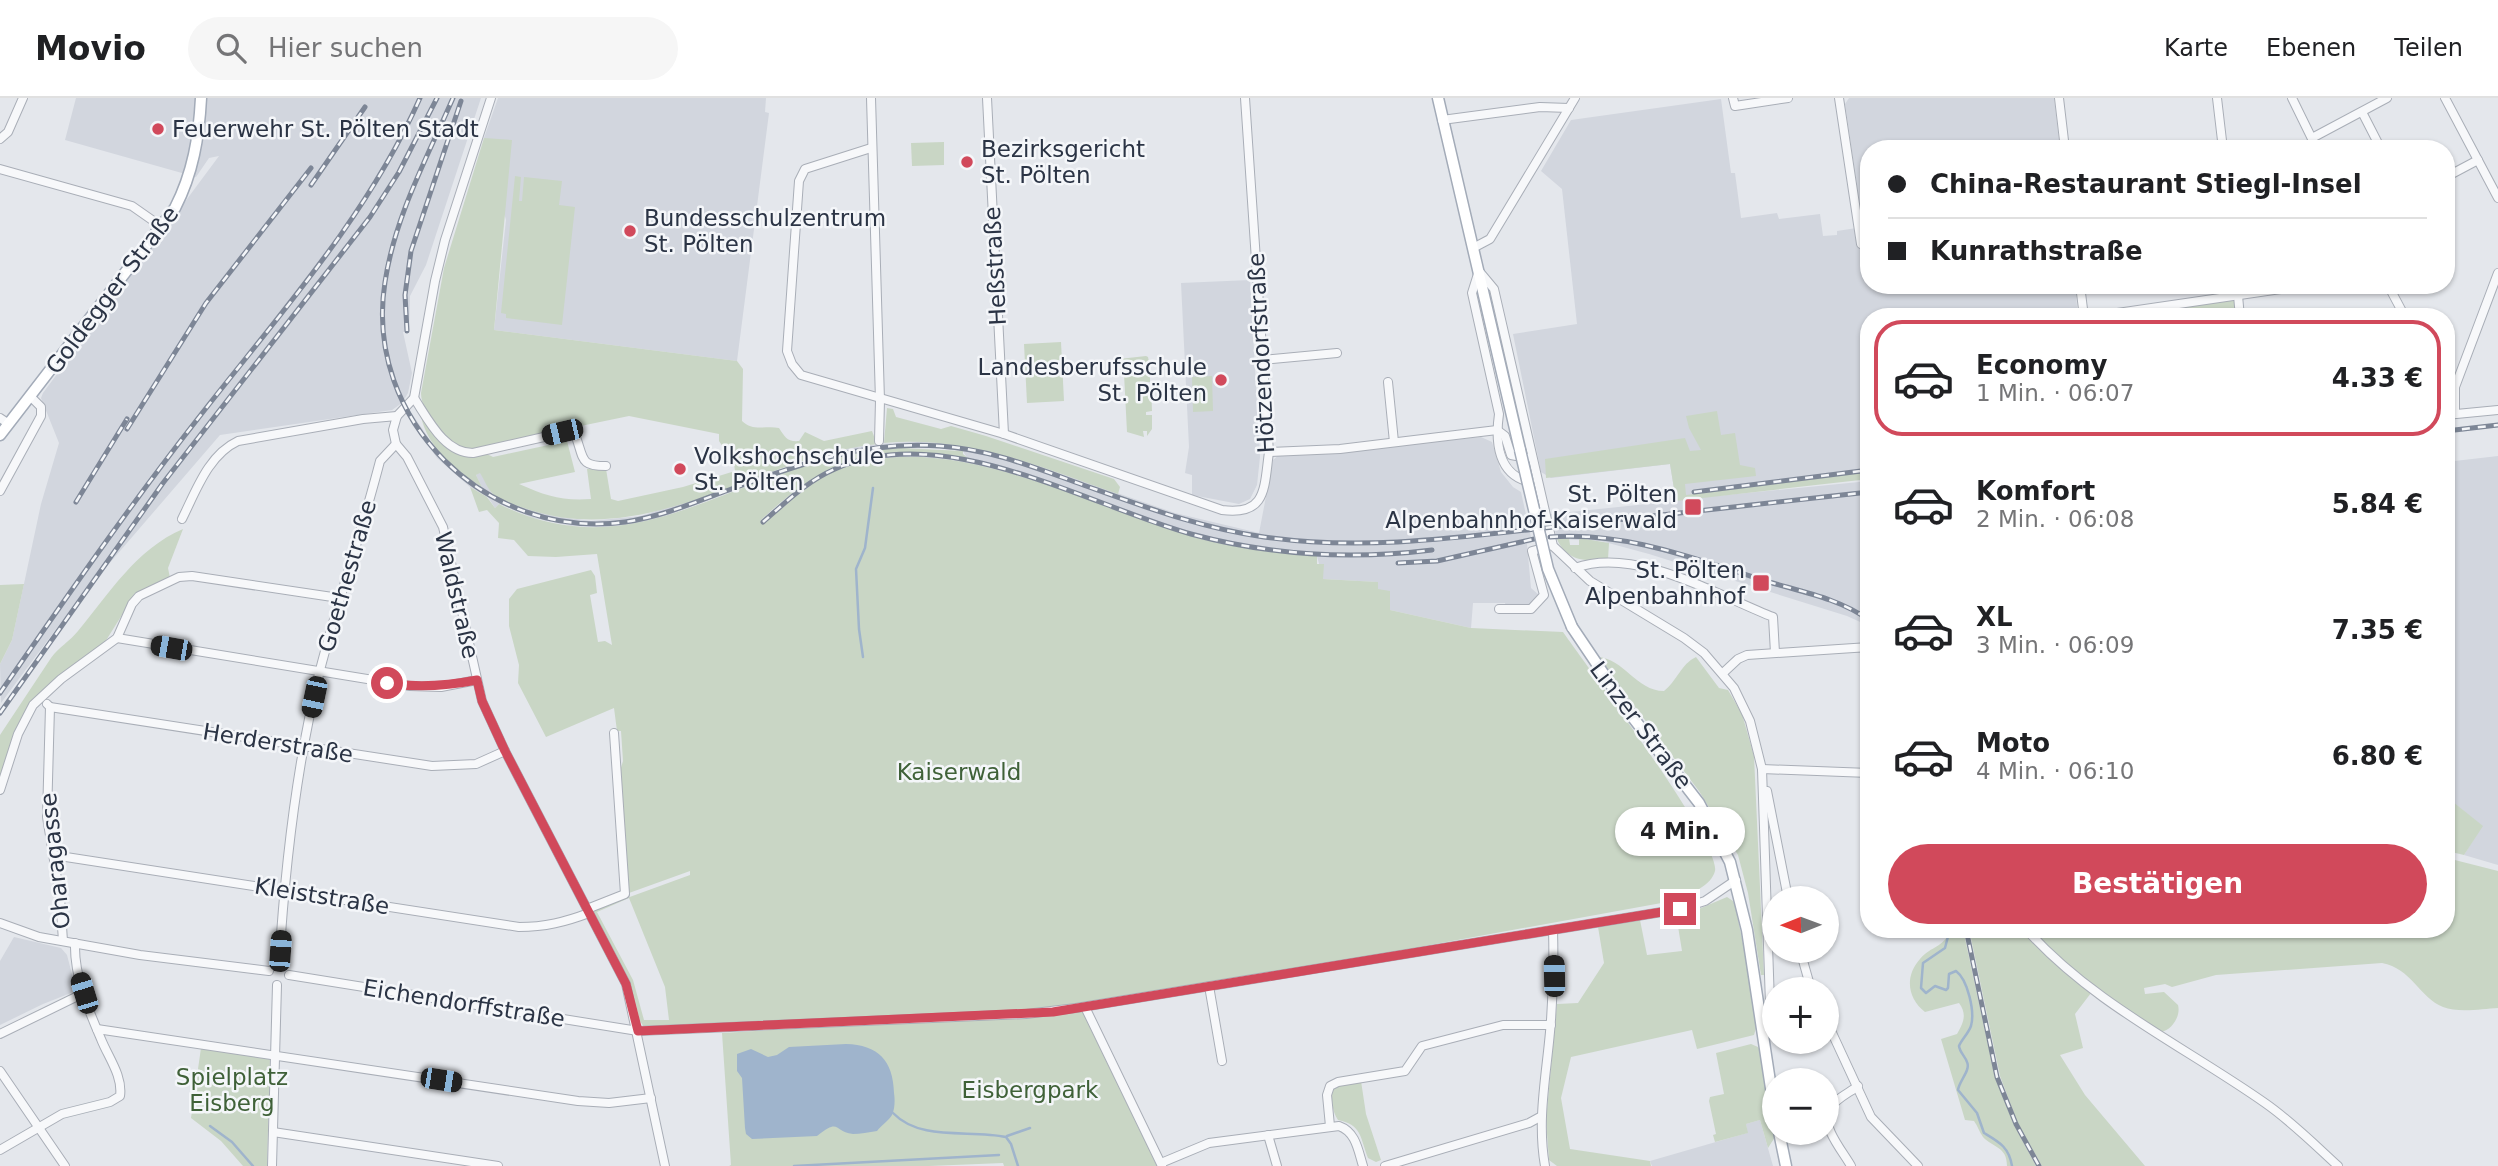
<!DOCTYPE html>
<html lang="de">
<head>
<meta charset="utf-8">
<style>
	body { margin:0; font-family:"DejaVu Sans",sans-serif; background:#f6f6f6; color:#202124; height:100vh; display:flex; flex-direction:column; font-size:26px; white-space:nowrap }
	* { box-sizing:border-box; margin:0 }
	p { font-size:23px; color:#757577 }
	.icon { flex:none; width:38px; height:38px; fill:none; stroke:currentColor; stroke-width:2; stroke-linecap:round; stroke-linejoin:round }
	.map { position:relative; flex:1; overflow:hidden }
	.drawer { position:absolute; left:1860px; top:210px; width:595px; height:630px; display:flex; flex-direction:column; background:#fff; border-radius:28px; box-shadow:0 2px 5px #0004 }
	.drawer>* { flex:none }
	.guide { position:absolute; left:1860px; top:42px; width:595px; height:154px; border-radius:28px; box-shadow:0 2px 5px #0004; display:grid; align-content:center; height:154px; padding:0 28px; background:#fff }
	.needle { width:46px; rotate:269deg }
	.controls { position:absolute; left:1762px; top:788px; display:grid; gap:14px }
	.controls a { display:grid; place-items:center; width:77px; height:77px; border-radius:50%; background:#fff; box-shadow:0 2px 5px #0004; font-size:35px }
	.end { position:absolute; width:32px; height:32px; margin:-16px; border:9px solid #d1495b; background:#fff; box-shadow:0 0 0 4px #fff }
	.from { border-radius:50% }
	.bubble { position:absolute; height:49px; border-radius:24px; background:#fff; box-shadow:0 2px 5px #0004; font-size:23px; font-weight:700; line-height:49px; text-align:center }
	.car { position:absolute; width:21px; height:42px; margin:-21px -10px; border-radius:9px; box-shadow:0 0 5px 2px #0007; background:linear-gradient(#222 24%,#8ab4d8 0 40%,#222 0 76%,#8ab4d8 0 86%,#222 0) }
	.guide b { display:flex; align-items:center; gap:24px; height:66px; font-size:26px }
	.guide b+b { border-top:2px solid #e0e0e0 }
	.guide i { width:18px; height:18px; background:#202124 }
	ul { padding:12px 0 0; list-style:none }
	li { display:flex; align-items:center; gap:21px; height:116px; margin:0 14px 10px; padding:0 14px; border:4px solid transparent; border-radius:28px }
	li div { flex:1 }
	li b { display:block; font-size:26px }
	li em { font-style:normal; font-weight:700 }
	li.on { border-color:#d1495b }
	li>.icon { width:63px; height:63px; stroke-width:1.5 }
	.cta { display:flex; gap:14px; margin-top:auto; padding:14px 28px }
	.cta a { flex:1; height:80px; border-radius:42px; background:#d1495b; color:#fff; font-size:28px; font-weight:700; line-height:80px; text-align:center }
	header { display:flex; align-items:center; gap:42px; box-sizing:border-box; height:98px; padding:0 35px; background:#fff; border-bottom:2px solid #e0e0e0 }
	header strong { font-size:33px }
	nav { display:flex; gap:38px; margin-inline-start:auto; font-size:24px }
	.search { width:490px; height:63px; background:#f6f6f6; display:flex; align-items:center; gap:18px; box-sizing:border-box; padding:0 24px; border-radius:38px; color:#757577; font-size:26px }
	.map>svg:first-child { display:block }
	.built { fill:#d2d6de }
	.green { fill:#c9d6c5; fill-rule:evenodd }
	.water { fill:#9fb4cc }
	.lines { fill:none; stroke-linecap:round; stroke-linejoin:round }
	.stream { stroke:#9fb4cc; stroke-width:2.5 }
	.minor-casing { stroke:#a9aeb7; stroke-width:10 }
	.major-casing { stroke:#a3abb8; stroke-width:13 }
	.minor { stroke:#f7f8fa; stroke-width:8 }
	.major { stroke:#fff; stroke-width:10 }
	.rail-casing { stroke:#7d8696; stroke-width:5 }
	.rail { stroke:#f4f6f9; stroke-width:2.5; stroke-dasharray:8; stroke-linecap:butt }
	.major-bridge-casing { stroke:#a3abb8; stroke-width:13; stroke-linecap:butt }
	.major-bridge { stroke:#fff; stroke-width:10 }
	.route { stroke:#d1495b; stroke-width:9 }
	.poi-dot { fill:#d1495b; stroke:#f4f6f9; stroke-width:2.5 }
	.labels { text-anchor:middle; stroke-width:5; stroke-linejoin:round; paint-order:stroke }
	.poi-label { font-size:23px; fill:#2b3445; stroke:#f4f6f9; text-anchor:start }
	.street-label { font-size:23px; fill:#2b3445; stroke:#f4f6f9 }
	.park-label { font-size:23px; fill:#3f6138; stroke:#f4f6f9 }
</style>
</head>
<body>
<header>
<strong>Movio</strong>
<div class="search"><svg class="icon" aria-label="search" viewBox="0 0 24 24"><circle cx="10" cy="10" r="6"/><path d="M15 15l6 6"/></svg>Hier suchen</div>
<nav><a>Karte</a><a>Ebenen</a><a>Teilen</a></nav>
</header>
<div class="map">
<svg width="2498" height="1068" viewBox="0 0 2498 1068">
	<rect width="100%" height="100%" fill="#e4e7ec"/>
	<g class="built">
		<path d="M76,0H481L426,167L410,198L409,233L403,234L412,275L408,295L402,305L392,312L220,337L77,503L1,605L0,566L12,542L41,406L59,345L41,300L43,295L219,58L209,60L196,79L65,42Z"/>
		<path d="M498,0H766L765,14L769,15L737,263L494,232L506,122L484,40Z"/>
		<path d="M1849,0H2054L2060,51H1869V187H2075L2078,219H1869V379L1695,400L1869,383V528L1847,518L1649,456L1601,443L1557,441L1551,416L1676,403L1670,366L1551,380L1541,374L1513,236L1577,226L1562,91L1541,73L1571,22L1721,1L1731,75H1735L1741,120L1777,115L1779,121L1820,116L1823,138L1837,137V133L1863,129L1845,6Z"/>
		<path d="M1250,182L1260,359L1257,387L1250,401L1239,406L1192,397V377L1185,375L1189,349L1181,185Z"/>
		<path d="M410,313L432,345L449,363L482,389L476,377L480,374L495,400L494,397L524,410L554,418L591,423L641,418L840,351L877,346L925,343L975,349L1007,357L1175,415L1259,435L1273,362L1279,357L1339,354L1481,339L1492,344L1501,374L1513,389L1521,394L1532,444L1527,446L1531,490L1539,497L1527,509H1506L1505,505H1473L1471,530L1390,512L1378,491L1377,484L1323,481L1317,458L1257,452L1201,441L996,371L945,361H885L842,370L819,382L764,426L761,422L814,380L848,363L896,355H934L967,360L963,353L935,350L885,351L851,355L798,370L657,421L615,429L571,428L533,420L499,406L495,410L486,396L487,399L470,389L437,360L407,317Z"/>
		<path d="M2498,358V767L2464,757L2482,728L2447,699L2446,364Z"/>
		<path d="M14,839L61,850L67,857L75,888L71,895L43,906L0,927V863Z"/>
		<path d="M1760,1022L1773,1068H1652L1650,1063L1747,1035L1746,1026Z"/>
	</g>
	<g class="green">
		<path d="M484,40L512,42L494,232L737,263L743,271L742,323C753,334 766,327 779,330C785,339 787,344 799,343L805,334L824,343L872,333L877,346C760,359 654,449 533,413C521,409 504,404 494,397C488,392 484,381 480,375L476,377L482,389C456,373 427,349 421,318C430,332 448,357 467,357C480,357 480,352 493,359L567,343L575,374L519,386C546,398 562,403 591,401L587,371H606L611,401L618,403L683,389L735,373L732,351L723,349L719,343V336L629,318L465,352C447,345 421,316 421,295L444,170Z"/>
		<path d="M944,44V67L912,68L911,45Z"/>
		<path d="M515,78L521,79L519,103H522L524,79L562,83L559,107L575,109L562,227L506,220V216L501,215Z"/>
		<path d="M2238,198L2240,219H2090Z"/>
		<path d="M1061,244L1064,303L1027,305L1024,246Z"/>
		<path d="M1146,258L1148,259L1150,269H1144V273H1150V284H1145L1144,287H1151L1152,313L1146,314V317H1152V331L1147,338V333H1143L1144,339L1127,334L1124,276L1121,269L1126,268V266H1120L1119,261Z"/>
		<path d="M1212,278L1213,313L1193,314L1192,279Z"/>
		<path d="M887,310L893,311L896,319L941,331L951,328L986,338L1114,381L1120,389L1118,396C1041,369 967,337 884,345Z"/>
		<path d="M1717,313L1721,337L1735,335L1740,367L1755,370L1756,378L1685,386L1686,397L1869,374V381L1676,403L1670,366L1546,380L1545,361L1685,340L1690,353L1701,352L1689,330L1686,318Z"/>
		<path d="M900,350L963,353V356L968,360C877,344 827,360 761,422L764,425C788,406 813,381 842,370C947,331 1081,404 1181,435C1225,449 1271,455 1317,458V466H1324L1323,481L1378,484V491L1390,493V512L1471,530L1563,534C1586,567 1721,746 1715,773C1711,788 1691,795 1678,802L1386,855L1079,906L1026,912L644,929L640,923L630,885L594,817V812L690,777V773L629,795L620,673L623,663L621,633H617L614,610L546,639L518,585L519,567L509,528V501L517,491L591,472L595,478L597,495L590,497L598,544L605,543L612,547L597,456L556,459L528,458L514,442L498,440L499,425L487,412L479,414L470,389L487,399L495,410L499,406C613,462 693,403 801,369C834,358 866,352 900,350ZM629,800L665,889L669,922H644L633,882L597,814Z"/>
		<path d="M183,431L168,470L170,480L132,501L105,544L32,605L0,686V637L51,560C59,549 70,543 78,533C109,496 136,451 183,431Z"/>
		<path d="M1569,440L1570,447H1579V440L1609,445L1608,461C1586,464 1566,463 1557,441Z"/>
		<path d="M24,486L12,542L0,566V487Z"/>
		<path d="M1597,559C1624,560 1636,593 1664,593C1677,583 1681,566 1696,559L1719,590L1728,592L1742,616L1754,658L1764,877H1761L1748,795L1738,757L1699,693Z"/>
		<path d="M2447,699L2483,728L2464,757L2447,753Z"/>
		<path d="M2447,760L2498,773V910C2482,911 2458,915 2443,909C2420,900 2411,870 2382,865L2216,877L2172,889L2165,886L2144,890L2145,896L2164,894L2178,907C2181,918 2172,932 2161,934C2112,902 2071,872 2030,831H2446Z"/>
		<path d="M1727,799L1733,803L1735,807L1747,865L1756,930L1754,937L1697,951L1692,932L1571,959L1561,1000L1570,1051L1650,1063L1651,1068H1557L1549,1062L1546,1022L1557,906L1578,905L1604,865L1598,829L1640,822L1647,857L1682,853L1676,816L1694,813Z"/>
		<path d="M1951,831H1963L1995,980L2014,1027L2036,1068H2007C2007,1048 1993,1050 1983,1039C1979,1034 1978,1028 1974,1023L1965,1022L1941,941L1957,936C1964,924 1967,916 1959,905L1925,914C1908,901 1904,879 1920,861C1932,847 1943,851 1951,831Z"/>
		<path d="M1969,831H2021L2048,858L2091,895L2075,916L2083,950L2060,957L2085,997L2145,1068H2042L2018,1026L2000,978Z"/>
		<path d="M1082,913L1157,1068H1004L1003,1065L929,1068H729L731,1067L722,935Z"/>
		<path d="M1751,946L1758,949L1761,954L1775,1039L1768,1050L1760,1022L1746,1026L1748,1035L1715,1044L1713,1037L1716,1036L1709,1003L1710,999L1724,996L1716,955Z"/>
		<path d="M201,950L270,960L267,1068H243L221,1043L191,1020Z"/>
		<path d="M1361,983L1366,1016L1381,1062L1376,1064L1368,1060C1360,1039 1362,1027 1338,1022C1332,1014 1330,997 1334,988Z"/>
	</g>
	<path class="water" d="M846,946C878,947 893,962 894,995C895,1001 895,1011 892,1017C889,1022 881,1028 877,1033C869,1034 860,1036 853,1036C833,1034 841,1019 817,1038L752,1041L746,1036L745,1030L742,980L737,973V956L751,951L768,959L777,957L789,949Z"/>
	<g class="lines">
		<g class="stream">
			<path d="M863,559L859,531L856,471L865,450L873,390"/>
			<path d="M1950,831L1945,850L1923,865L1921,890L1926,895L1935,888L1946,892L1948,890L1949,876L1956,873C1968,882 1975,914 1971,928C1968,936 1962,941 1959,948C1960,955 1965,958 1967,964C1971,972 1959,983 1958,992L1977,1015L1984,1035C1999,1044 2009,1049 2012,1068"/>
			<path d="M893,1015C921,1044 970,1031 1006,1039L1011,1046L1018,1068"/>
			<path d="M210,1028L232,1044L253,1068"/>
			<path d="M1007,1038L1030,1030"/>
			<path d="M794,1068L999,1057"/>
		</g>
		<g class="minor-casing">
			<g id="minor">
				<path d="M491,0L445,142L435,183L414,300L397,318L393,332L396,346L407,359L443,429L482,603L505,653L626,886L665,1068"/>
				<path d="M871,0L880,302L879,343"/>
				<path d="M987,0L1004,336"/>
				<path d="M1733,0L1735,8L1788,0"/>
				<path d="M1839,0L1861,146"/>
				<path d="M2059,0L2065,51"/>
				<path d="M2217,0L2223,51"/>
				<path d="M2292,0L2317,51"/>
				<path d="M2445,0L2498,100"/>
				<path d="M2362,14L2381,51"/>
				<path d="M1442,22L1540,9L1569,10"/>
				<path d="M2312,40L2387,0"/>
				<path d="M0,41L8,34L23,0"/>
				<path d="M871,50L805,71L799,83L787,253L792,266L801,277L1004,336L1222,412C1267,418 1264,390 1269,354L1245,0"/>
				<path d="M0,71L132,108L162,129"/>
				<path d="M2446,79L2478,62"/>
				<path d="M1473,150L1490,141L1575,0"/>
				<path d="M1479,173L1494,191L1553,448L1590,483L1684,540L1704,555L1734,590L1750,623L1762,671L1770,906L1765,913L1760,914"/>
				<path d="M1478,176L1472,195L1499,316C1495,344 1498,377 1530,384"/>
				<path d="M2080,187L2084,219"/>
				<path d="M2237,187L2240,219"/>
				<path d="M2388,187L2405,219"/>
				<path d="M2090,219L2308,187"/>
				<path d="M1262,262L1337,255"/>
				<path d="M1388,284L1394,344"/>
				<path d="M414,300C428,321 444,355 473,355L566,334L576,339C584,361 580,368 606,368"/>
				<path d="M2446,300L2454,314"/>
				<path d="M2455,316V289L2498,175"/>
				<path d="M2446,317L2498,312"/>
				<path d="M0,320L9,326"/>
				<path d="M1497,332L1505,338L1511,357L1527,360"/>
				<path d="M1269,354L1340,351L1497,332"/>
				<path d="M0,393L41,318V309L31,299"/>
				<path d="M182,421C196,393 208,357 238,343L363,321L397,318"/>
				<path d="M1575,470C1635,448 1717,497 1773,519L1775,555"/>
				<path d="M1499,511H1531L1544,497L1532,453L1547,449"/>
				<path d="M117,540L410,588L441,589L477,582"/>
				<path d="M1723,575L1738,561L1747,557L1869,549"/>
				<path d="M47,606L50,609L47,719L60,799L63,843"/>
				<path d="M50,609L432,668L476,666L505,653"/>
				<path d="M1762,671L1869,675"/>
				<path d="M0,692L18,636L33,607L61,581L117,540L132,506L139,498L179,479L192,478L339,500"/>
				<path d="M1767,693L1788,800"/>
				<path d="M53,757L519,829C545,829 565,824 589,815"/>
				<path d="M587,811L625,796L614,635"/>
				<path d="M0,825L39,839L140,857L269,873"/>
				<path d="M2026,831C2093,906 2184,948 2265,1005C2291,1023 2314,1046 2338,1068"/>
				<path d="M1800,852L1811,891"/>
				<path d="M279,866C285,768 296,668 320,572C338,502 362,433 380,363L396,346"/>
				<path d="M289,877L638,933L1026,916L1076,910L1680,811L1705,803L1736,782"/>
				<path d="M1209,888L1222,963"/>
				<path d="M1085,909L1162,1068"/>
				<path d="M1827,924L1871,1019L1918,1068"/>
				<path d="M97,931L578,1003L609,1005L651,1000"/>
				<path d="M0,936L84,895"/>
				<path d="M0,973L65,1068"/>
				<path d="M1330,1028L1327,997L1330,988L1338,984L1405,973L1422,948L1503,927H1551"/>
				<path d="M273,1034L498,1068"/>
				<path d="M1268,1037L1277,1068"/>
				<path d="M0,1052L62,1016L110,1004L120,998C123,978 108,959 101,941C88,911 74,878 75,845"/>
				<path d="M1161,1065L1209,1045L1339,1028C1356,1034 1358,1052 1363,1068"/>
				<path d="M272,1068L277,887"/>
				<path d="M1385,1068L1529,1025L1540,1019"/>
				<path d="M1545,1068C1537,1023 1546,979 1550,934C1553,900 1554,866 1553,832"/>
				<path d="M1851,1068C1844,1055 1822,1030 1828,1013C1833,1002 1849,995 1858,988"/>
			</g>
		</g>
		<g class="major-casing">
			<g id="major">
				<path d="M1438,0L1520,352"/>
				<path d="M0,337L175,110C193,75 199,39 201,0"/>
				<path d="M1572,529L1634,621L1699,705L1730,764L1747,832L1774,1010"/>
				<path d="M1779,1034L1786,1068"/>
			</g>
		</g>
		<use href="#minor" class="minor"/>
		<use href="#major" class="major"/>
		<g class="rail-casing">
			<g id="rail">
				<path d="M453,0C427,60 395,118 385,184C363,322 487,443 625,424C659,419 691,406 723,394C795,368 862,342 940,348C987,351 1031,368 1075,384C1137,406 1198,430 1264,439C1361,453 1456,440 1553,429C1658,417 1764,406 1869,394"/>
				<path d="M311,87L365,9"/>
				<path d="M407,233L405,197L411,153L461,3"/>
				<path d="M127,331L206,205L311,70"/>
				<path d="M2446,333L2498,327"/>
				<path d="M1694,394L1869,372"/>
				<path d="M76,404L127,321"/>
				<path d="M763,424C785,405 807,383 835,371C944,322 1085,406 1191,436C1269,457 1352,462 1432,452"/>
				<path d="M1550,439C1626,433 1698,462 1769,484C1803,494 1840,501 1869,522"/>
				<path d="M1398,465L1437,463L1543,439"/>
				<path d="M0,595C64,503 127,411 196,323C276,220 367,120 420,0"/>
				<path d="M0,615L163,385L370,119L399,74L437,0"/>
				<path d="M1966,831L1997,979L2016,1026L2039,1068"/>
			</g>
		</g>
		<use href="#rail" class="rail"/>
		<g class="major-bridge-casing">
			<path id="major-bridge" d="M1520,352L1548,471L1572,529"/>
		</g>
		<use href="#major-bridge" class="major-bridge"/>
	</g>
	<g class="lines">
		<path class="route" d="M387,585C418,590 446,588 477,582L482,603L505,653L626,886L638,933L1053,914L1680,811"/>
	</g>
	<g class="poi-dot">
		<circle cx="158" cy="31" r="7"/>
		<circle cx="967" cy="64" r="7"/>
		<circle cx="630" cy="133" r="7"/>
		<circle cx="1221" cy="282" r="7"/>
		<circle cx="680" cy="371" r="7"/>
		<rect x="1684" y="400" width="18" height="18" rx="3.5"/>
		<rect x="1752" y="476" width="18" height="18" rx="3.5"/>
	</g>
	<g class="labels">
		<g class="poi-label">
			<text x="172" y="39">Feuerwehr St. Pölten Stadt</text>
			<text x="981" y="59">Bezirksgericht<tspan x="981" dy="26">St. Pölten</tspan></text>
			<text x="644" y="128">Bundesschulzentrum<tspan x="644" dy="26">St. Pölten</tspan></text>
			<text x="1207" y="277" text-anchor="end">Landesberufsschule<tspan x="1207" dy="26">St. Pölten</tspan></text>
			<text x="694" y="366">Volkshochschule<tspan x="694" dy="26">St. Pölten</tspan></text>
			<text x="1677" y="404" text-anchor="end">St. Pölten<tspan x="1677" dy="26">Alpenbahnhof-Kaiserwald</tspan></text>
			<text x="1745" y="480" text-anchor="end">St. Pölten<tspan x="1745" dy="26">Alpenbahnhof</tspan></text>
		</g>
		<g class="street-label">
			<text transform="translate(995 168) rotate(-93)" y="8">Heßstraße</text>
			<text transform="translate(112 192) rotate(-53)" y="8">Goldegger Straße</text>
			<text transform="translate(1261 255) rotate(-93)" y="8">Hötzendorfstraße</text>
			<text transform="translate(347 478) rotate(-74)" y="8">Goethestraße</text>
			<text transform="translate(457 497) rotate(77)" y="8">Waldstraße</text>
			<text transform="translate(1641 627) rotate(53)" y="8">Linzer Straße</text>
			<text transform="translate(278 645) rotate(9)" y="8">Herderstraße</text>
			<text transform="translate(55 763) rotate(-96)" y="8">Oharagasse</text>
			<text transform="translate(322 798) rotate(9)" y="8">Kleiststraße</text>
			<text transform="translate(464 905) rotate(9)" y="8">Eichendorffstraße</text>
		</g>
		<g class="park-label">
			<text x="959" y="682">Kaiserwald</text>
			<text x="232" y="987">Spielplatz<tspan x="232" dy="26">Eisberg</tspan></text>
			<text x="1030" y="1000">Eisbergpark</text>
		</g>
	</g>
</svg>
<div class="controls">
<a><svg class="needle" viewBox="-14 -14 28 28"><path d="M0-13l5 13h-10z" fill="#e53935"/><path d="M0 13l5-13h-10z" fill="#757577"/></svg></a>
<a>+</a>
<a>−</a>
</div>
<i class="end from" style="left:387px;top:585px"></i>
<i class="end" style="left:1680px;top:811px"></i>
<div class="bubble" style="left:1615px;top:709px;width:130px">4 Min.</div>
<i class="car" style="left:562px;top:334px;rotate:257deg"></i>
<i class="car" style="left:171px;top:550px;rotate:280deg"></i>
<i class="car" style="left:314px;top:599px;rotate:192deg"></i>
<i class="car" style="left:280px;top:853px;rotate:4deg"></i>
<i class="car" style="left:1554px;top:878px;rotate:359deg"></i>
<i class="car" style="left:84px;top:895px;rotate:343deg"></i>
<i class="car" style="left:441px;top:982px;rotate:99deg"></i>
<div class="guide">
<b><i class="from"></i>China-Restaurant Stiegl-Insel</b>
<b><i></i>Kunrathstraße</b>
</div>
<section class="drawer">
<ul>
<li class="on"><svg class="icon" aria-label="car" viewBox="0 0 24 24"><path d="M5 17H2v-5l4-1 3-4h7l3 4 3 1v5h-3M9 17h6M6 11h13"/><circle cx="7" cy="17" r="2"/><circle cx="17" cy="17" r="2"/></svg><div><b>Economy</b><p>1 Min. · 06:07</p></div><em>4.33 €</em></li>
<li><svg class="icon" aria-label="car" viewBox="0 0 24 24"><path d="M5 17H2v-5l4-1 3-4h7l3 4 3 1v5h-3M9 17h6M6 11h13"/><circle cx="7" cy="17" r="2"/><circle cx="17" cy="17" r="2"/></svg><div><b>Komfort</b><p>2 Min. · 06:08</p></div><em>5.84 €</em></li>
<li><svg class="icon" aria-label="car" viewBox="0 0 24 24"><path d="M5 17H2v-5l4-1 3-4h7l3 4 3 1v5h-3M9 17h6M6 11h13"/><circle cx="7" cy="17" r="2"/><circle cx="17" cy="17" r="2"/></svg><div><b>XL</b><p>3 Min. · 06:09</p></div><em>7.35 €</em></li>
<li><svg class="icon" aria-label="car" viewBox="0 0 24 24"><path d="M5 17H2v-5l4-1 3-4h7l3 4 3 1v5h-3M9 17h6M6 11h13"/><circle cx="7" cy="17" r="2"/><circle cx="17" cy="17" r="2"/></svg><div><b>Moto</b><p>4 Min. · 06:10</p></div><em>6.80 €</em></li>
</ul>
<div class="cta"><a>Bestätigen</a></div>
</section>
</div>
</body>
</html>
